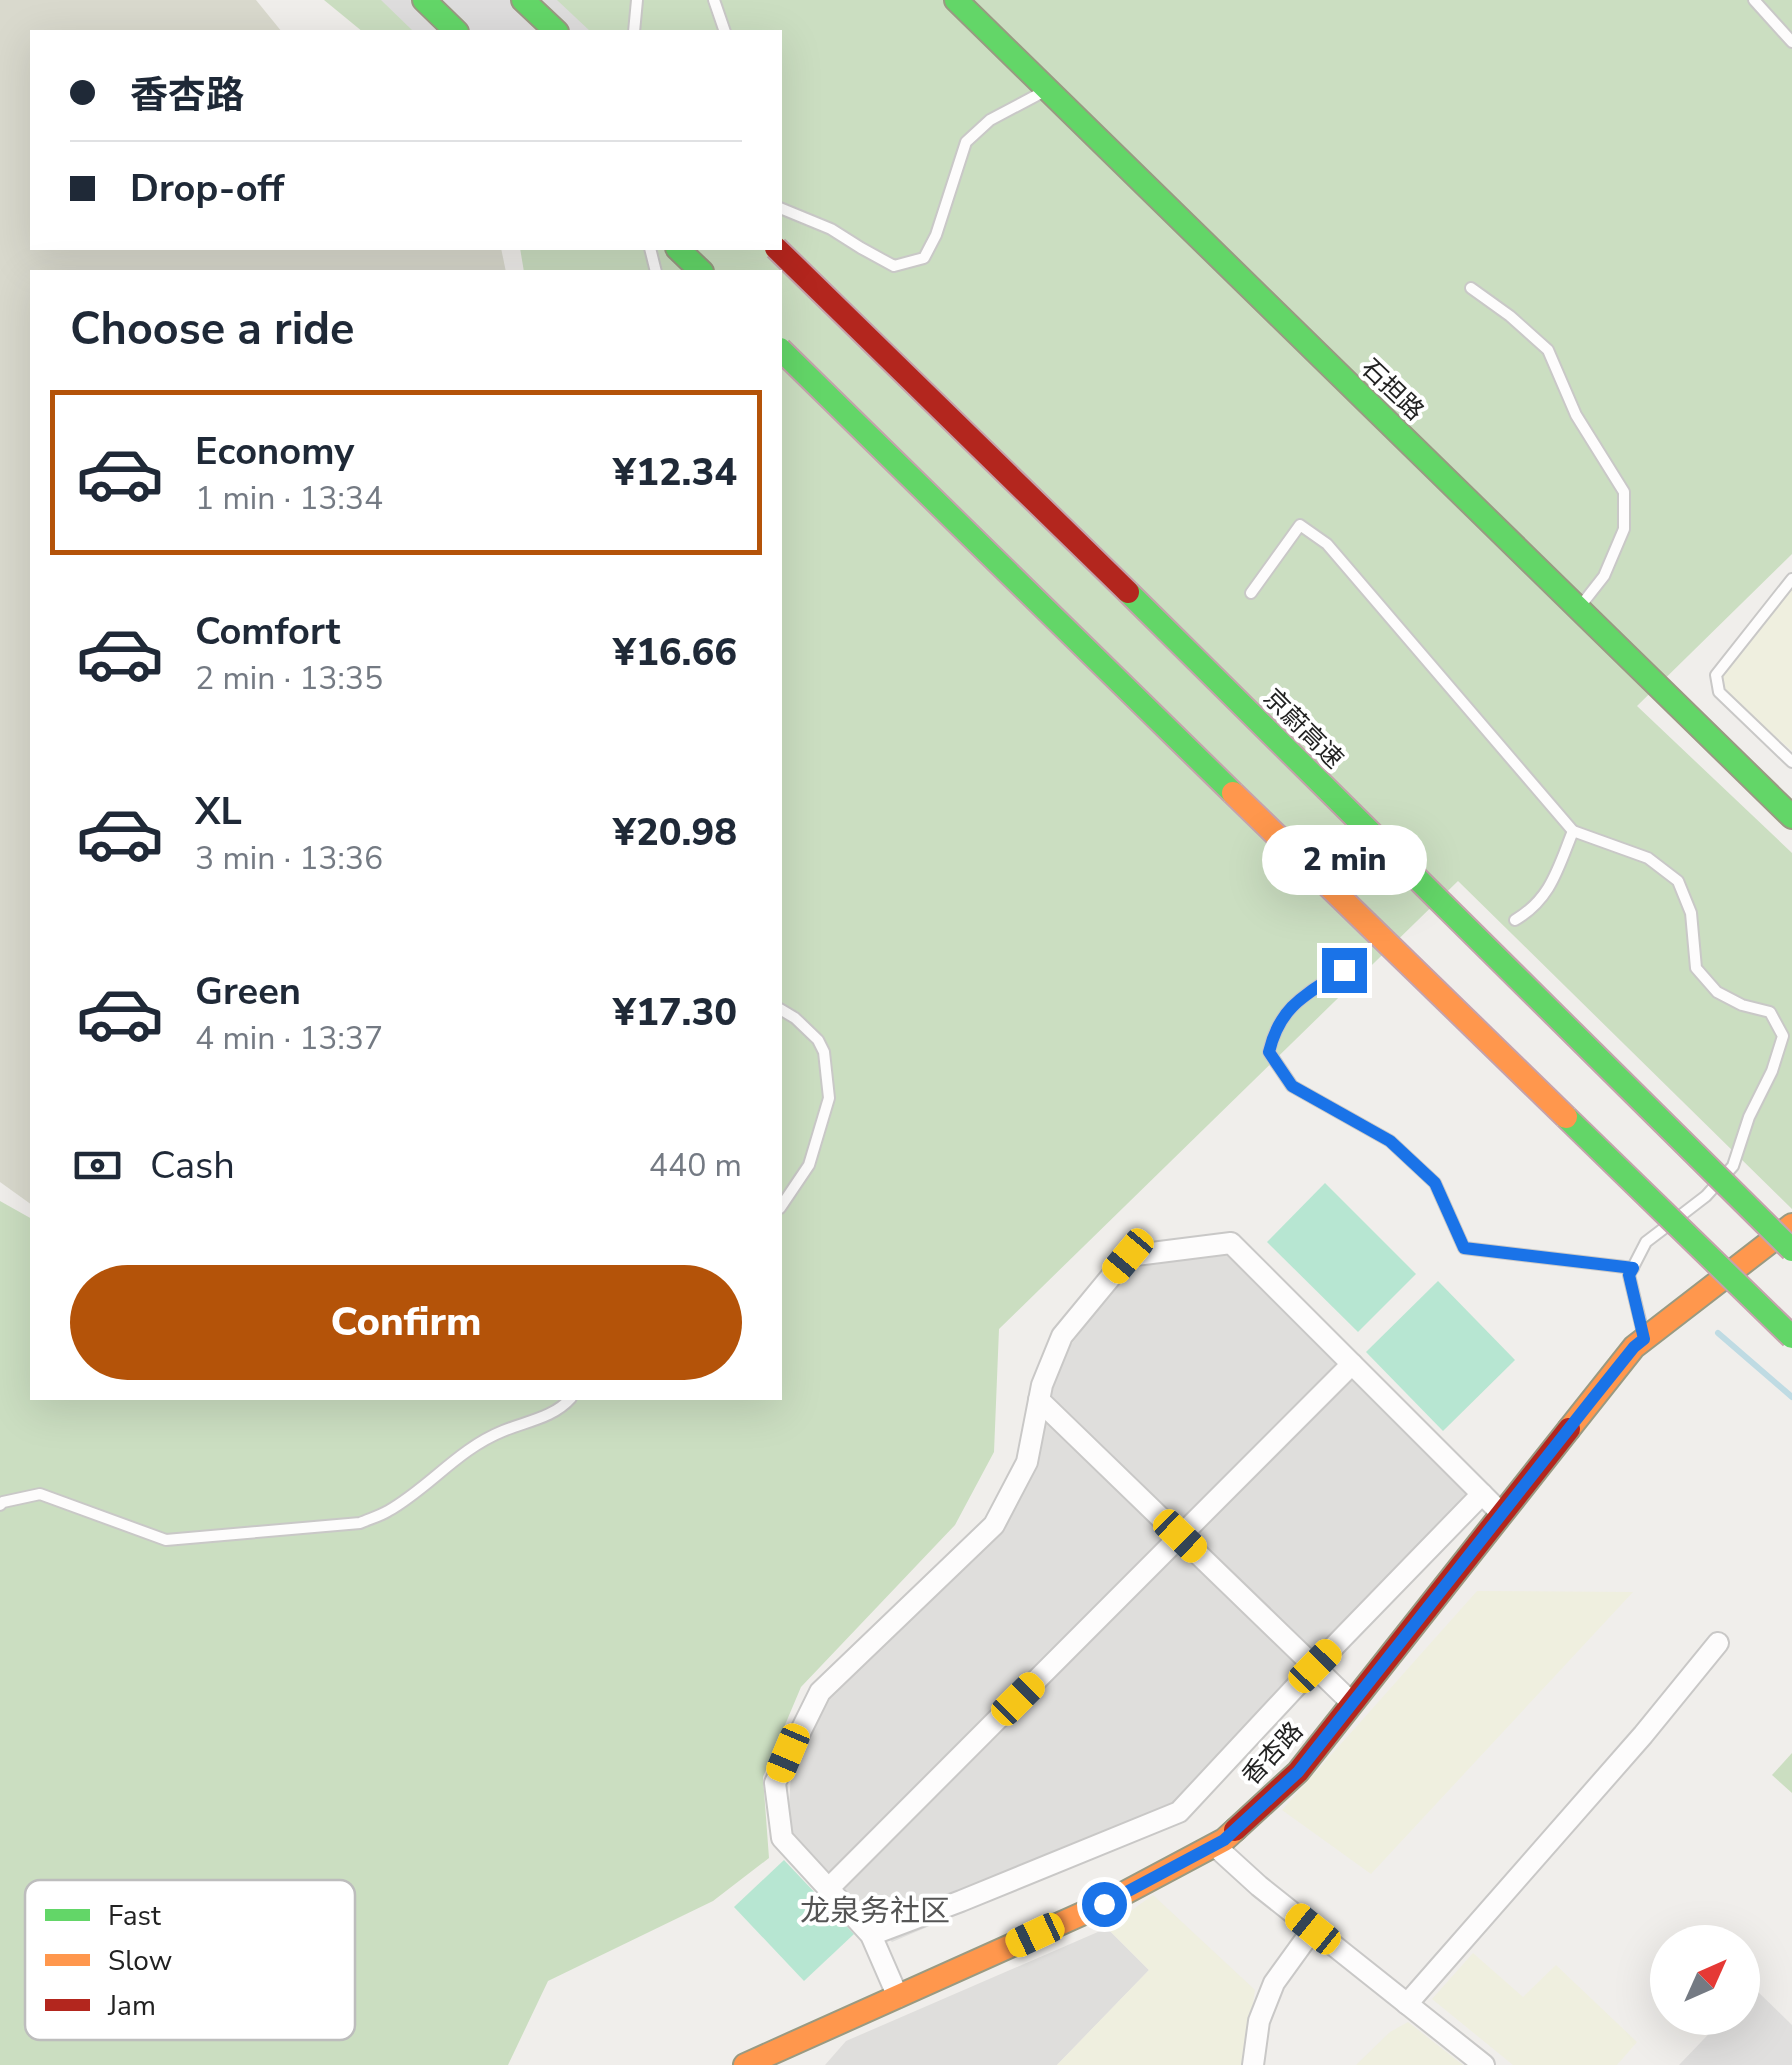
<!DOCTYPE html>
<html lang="en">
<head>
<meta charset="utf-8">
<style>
	body { margin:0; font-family:"Nunito Sans","Noto Sans SC",sans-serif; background:#f2f2f3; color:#1f2937; height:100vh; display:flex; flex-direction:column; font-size:38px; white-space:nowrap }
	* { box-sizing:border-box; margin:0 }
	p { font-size:32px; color:#747a83 }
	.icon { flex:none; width:55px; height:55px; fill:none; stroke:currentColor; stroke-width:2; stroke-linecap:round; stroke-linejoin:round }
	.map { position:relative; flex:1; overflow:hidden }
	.side { position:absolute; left:30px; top:270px; width:752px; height:1130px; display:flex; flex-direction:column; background:#fff; border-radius:0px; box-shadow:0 10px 40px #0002 }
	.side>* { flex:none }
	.guide { position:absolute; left:30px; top:30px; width:752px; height:220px; border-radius:0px; box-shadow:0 10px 40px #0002; display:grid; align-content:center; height:220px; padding:0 40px; background:#fff }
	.needle { width:65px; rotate:45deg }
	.tools { position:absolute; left:1650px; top:1925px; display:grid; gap:20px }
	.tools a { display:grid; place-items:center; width:110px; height:110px; border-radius:50%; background:#fff; box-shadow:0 10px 40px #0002; font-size:50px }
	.end { position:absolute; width:45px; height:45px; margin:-22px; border:12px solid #1a73e8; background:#fff; box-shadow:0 0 0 5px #fff }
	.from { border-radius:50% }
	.bubble { position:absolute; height:70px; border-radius:35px; background:#fff; box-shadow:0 10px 40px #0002; font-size:32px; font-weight:800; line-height:70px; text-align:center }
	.car { position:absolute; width:30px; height:60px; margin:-30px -15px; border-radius:12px; box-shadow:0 0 8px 2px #0007; background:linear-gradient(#f5c518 24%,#345 0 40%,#f5c518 0 76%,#345 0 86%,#f5c518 0) }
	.guide b { display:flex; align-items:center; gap:35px; height:95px; font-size:38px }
	.guide b+b { border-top:2px solid #e0e1e3 }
	.guide i { width:25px; height:25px; background:#1f2937 }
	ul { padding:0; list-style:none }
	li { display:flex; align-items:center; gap:30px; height:165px; margin:0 20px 15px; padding:0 20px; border:5px solid transparent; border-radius:0px }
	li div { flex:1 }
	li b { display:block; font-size:38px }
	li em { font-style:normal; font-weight:800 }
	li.active { border-color:#b45309 }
	li>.icon { width:90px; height:90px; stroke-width:1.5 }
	h2 { padding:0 40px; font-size:45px; line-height:120px }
	.pay { display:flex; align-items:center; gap:25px; height:110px; padding:0 40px; font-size:38px }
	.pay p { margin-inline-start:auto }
	.cta { display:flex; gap:20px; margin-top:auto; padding:20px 40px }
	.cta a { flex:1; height:115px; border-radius:60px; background:#b45309; color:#fff; font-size:40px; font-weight:800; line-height:115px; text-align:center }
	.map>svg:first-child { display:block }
	.residential { fill:#dfdedc }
	.construction { fill:#d9d9cd }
	.farmland { fill:#efefdf }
	.forest { fill:#cbdec1 }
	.pitch { fill:#b7e6d2 }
	.parking { fill:#e0dfde }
	.pier { fill:#dedddd }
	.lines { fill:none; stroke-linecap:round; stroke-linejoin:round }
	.stream { stroke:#bfdbe3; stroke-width:6 }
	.lane-casing { stroke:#c9c8c7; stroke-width:14 }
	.street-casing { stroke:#c9c8c7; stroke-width:24 }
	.fast-casing { stroke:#999a82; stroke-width:26 }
	.slow-casing { stroke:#999a82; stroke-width:26 }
	.jam-casing { stroke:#999a82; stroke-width:26 }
	.lane { stroke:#fdfcfc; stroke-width:10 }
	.street { stroke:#fdfcfc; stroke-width:20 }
	.fast { stroke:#63d668; stroke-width:22 }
	.slow { stroke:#ff974d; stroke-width:22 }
	.jam { stroke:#b3261e; stroke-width:22 }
	.fast-bridge-casing { stroke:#c5a2ac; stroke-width:26; stroke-linecap:butt }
	.slow-bridge-casing { stroke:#c5a2ac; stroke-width:26; stroke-linecap:butt }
	.jam-bridge-casing { stroke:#c5a2ac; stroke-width:26; stroke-linecap:butt }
	.fast-bridge { stroke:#63d668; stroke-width:22 }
	.slow-bridge { stroke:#ff974d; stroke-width:22 }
	.jam-bridge { stroke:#b3261e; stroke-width:22 }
	.route { stroke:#1a73e8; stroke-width:12 }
	.labels { text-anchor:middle; stroke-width:8; stroke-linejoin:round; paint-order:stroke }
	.street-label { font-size:25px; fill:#222; stroke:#fff }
	.quarter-label { font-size:30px; fill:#555; stroke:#fff }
	.key { fill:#fff; stroke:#bdbdbd; stroke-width:2.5 }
	.key-label { font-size:28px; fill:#222 }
</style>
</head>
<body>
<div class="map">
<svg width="1792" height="2065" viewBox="0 0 1792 2065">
	<rect width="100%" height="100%" fill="#f0eeeb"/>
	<g class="residential">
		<path d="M1219,1248L1476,1493L1153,1831L892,1942L787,1835L793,1744L850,1667L1002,1509L1063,1355L1128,1270Z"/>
		<path d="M1107,1928L1149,1970L1057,2065H825L846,2041Z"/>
	</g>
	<path class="construction" d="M0,0H256L282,32H32V248H501L506,272H32V1205L0,1182Z"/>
	<g class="farmland">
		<path d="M1792,581V751L1716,684Z"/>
		<path d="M1477,1591L1633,1592L1371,1874L1282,1810Z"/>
		<path d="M1153,1895L1255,1990L1244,2065H1057L1149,1970L1107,1928Z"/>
		<path d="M1473,1953L1523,1997L1556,1965L1637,2042L1617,2065H1513L1432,1999Z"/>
		<path d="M1408,2022L1463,2065H1356L1390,2032Z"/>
	</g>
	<g class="forest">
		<path d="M324,0H1792V554L1637,706L1792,853V1209L1458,881L999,1329L994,1452L955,1525L801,1687L763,1777L769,1858L713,1901L548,1981L508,2065H0V1201L32,1219V1398H780V272H524L520,248H780V32H363Z"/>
		<path d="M1792,1753V1793L1772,1775Z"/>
	</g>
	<g class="pitch">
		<path d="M1325,1183L1416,1274L1358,1332L1267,1242Z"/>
		<path d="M1438,1281L1515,1360L1443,1431L1366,1352Z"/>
		<path d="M784,1860L854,1934L804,1981L734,1907Z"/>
	</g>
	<path class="parking" d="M1753,1987L1792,2025V2065H1679L1724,2018H1742L1743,1998Z"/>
	<path class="pier" d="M381,0H557L591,32H414Z"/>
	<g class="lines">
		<path class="stream" d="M1718,1333L1792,1397"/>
		<g class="lane-casing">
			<g id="lane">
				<path d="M714,0L725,32"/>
				<path d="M1754,0L1792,42"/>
				<path d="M634,32L637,0"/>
				<path d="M780,208L831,229L861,248L894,266L924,258L936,235L966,142L990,120L1041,93"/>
				<path d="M650,248L656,272"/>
				<path d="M1471,288L1510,316L1548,350L1576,415L1624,492V529L1604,576L1582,604"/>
				<path d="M1792,579L1716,675L1719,692L1792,762"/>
				<path d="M1251,593L1300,525L1327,544L1573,831L1648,858L1678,881L1691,913L1696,968L1717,992L1742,1005L1770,1012L1783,1036L1772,1071L1749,1117L1733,1166L1706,1196L1680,1216"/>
				<path d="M1515,920C1551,899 1558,868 1573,831"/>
				<path d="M1344,969C1307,994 1280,1005 1269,1052L1292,1086L1390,1141L1435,1183L1464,1248L1633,1268"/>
				<path d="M780,1009L795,1018L818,1040L824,1052L829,1098L809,1165L780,1208"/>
				<path d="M1643,1333L1629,1275L1646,1242L1667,1226"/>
				<path d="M0,1505L3,1502L40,1494L166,1540L360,1523C369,1519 380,1516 388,1511C429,1488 458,1449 503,1431C527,1421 553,1418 571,1398"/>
			</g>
		</g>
		<g class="street-casing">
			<g id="street">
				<path d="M1039,1400L1352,1703"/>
				<path d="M1214,1845L1259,1886L1484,2065"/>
				<path d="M828,1889L1352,1364"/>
				<path d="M871,1935L961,1901L1179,1812L1315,1666L1482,1494"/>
				<path d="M898,1997L871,1935L782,1838L775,1783L820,1692L994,1525L1027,1462L1042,1385L1062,1336L1128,1256L1231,1243L1501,1513"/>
				<path d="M1407,2004L1643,1735L1718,1643"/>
				<path d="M1253,2065L1259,2021L1274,1983L1313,1929"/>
			</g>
		</g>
		<g class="fast-casing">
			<g id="fast">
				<path d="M424,0L457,32"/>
				<path d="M523,0L557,32"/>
				<path d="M956,0L1792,817"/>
				<path d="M677,248L702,272"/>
			</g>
		</g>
		<g class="slow-casing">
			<g id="slow">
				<path d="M1569,1429L1634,1347L1792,1225"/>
				<path d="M745,2065L1104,1904L1224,1840L1235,1830"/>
			</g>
		</g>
		<g class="jam-casing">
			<path id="jam" d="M1235,1830L1298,1772L1569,1429"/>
		</g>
		<use href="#lane" class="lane"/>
		<use href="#street" class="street"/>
		<use href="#fast" class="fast"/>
		<use href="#slow" class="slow"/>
		<use href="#jam" class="jam"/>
		<g class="fast-bridge-casing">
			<g id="fast-bridge">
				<path d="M780,349L1233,793"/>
				<path d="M1128,592L1792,1250"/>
				<path d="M1566,1117L1792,1337"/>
			</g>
		</g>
		<g class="slow-bridge-casing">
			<path id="slow-bridge" d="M1233,793L1566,1117"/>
		</g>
		<g class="jam-bridge-casing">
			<path id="jam-bridge" d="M776,248L1128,592"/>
		</g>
		<use href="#fast-bridge" class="fast-bridge"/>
		<use href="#slow-bridge" class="slow-bridge"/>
		<use href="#jam-bridge" class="jam-bridge"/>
	</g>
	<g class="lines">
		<path class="route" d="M1104,1904L1224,1840L1298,1772L1590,1402L1634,1347L1644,1339L1629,1275L1633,1268L1464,1248L1435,1183L1390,1141L1292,1086L1269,1052C1280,1005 1307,994 1344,970"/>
	</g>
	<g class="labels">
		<g class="street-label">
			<text transform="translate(1393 389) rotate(44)" y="9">石担路</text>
			<text transform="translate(1304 728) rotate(45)" y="9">京蔚高速</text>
			<text transform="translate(1272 1753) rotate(-47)" y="9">香杏路</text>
		</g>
		<g class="quarter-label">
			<text x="875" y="1921">龙泉务社区</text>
		</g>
	</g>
	<rect x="25" y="1880" width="330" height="160" rx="15" class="key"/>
	<rect x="45" y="1909" width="45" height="12" fill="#63d668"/>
	<rect x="45" y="1954" width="45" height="12" fill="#ff974d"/>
	<rect x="45" y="1999" width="45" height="12" fill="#b3261e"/>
	<g class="key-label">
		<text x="108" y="1925">Fast</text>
		<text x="108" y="1970">Slow</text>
		<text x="108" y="2015">Jam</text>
	</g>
</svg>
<div class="tools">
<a><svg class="needle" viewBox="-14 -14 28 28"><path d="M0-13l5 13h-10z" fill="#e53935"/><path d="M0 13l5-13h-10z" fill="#747a83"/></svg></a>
</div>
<i class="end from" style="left:1104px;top:1904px"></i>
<i class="end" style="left:1344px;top:970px"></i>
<div class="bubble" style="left:1262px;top:825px;width:165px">2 min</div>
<i class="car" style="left:1128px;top:1256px;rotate:220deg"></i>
<i class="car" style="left:1180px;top:1536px;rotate:134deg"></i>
<i class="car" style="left:1315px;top:1666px;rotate:44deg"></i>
<i class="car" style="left:1018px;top:1699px;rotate:45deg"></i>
<i class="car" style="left:788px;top:1753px;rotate:203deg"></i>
<i class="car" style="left:1313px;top:1929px;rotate:309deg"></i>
<i class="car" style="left:1035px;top:1935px;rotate:245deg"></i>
<div class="guide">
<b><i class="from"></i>香杏路</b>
<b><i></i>Drop-off</b>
</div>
<section class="side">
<h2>Choose a ride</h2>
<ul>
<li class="active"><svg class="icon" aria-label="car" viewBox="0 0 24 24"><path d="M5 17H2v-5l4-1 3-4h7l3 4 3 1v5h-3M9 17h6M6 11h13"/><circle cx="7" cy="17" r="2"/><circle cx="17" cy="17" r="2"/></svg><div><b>Economy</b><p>1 min · 13:34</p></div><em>¥12.34</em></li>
<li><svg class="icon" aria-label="car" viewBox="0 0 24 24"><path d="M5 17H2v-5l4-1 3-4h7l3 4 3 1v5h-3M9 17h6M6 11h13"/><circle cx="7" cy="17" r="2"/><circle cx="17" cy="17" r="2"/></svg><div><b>Comfort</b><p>2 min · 13:35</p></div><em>¥16.66</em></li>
<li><svg class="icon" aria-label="car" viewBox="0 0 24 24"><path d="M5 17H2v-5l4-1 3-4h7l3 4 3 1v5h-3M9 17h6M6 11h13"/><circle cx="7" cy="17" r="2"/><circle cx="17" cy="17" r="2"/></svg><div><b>XL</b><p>3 min · 13:36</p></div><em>¥20.98</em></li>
<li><svg class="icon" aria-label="car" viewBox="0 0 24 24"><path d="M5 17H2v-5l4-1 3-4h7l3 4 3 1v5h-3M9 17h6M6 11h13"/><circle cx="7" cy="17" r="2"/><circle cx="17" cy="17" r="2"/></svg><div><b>Green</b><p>4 min · 13:37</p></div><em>¥17.30</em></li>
</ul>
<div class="pay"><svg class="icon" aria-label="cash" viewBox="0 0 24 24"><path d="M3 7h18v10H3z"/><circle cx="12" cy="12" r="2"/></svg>Cash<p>440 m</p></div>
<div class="cta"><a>Confirm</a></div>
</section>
</div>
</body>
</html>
